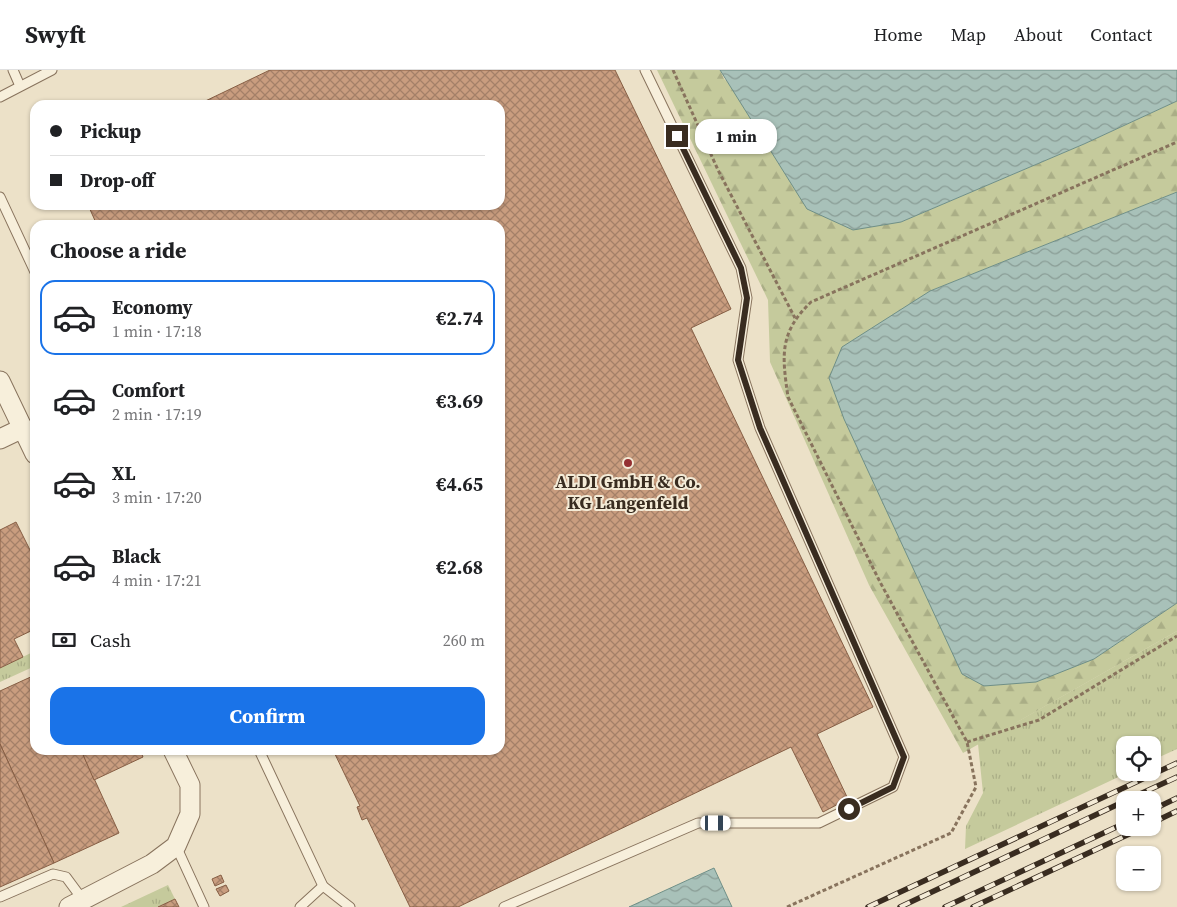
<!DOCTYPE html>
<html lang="en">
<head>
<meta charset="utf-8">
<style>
	body { margin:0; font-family:"Source Serif 4",serif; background:#f6f6f6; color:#202124; height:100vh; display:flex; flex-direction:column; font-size:19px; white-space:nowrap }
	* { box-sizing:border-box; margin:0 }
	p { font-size:16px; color:#757577 }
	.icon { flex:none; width:28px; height:28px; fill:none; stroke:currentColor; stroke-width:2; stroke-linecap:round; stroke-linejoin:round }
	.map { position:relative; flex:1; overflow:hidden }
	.drawer { position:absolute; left:30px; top:150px; width:475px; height:535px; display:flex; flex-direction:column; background:#fff; border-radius:15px; box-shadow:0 1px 4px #0004 }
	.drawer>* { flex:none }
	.top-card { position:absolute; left:30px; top:30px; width:475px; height:110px; border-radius:15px; box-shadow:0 1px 4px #0004; display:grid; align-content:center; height:110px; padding:0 20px; background:#fff }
	.buttons { position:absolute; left:1116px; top:666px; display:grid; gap:10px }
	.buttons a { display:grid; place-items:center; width:45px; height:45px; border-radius:10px; background:#fff; box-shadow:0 1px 4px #0004; font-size:25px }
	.end { position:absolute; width:22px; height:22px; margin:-11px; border:6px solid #392c20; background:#fff; box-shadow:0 0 0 2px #fff }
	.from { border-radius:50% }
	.bubble { position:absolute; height:35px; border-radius:15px; background:#fff; box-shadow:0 1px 4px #0004; font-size:16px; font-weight:700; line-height:35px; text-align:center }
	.car { position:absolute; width:15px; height:30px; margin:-15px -8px; border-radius:6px; box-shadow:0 0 4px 1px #0007; background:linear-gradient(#fff 24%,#345 0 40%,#fff 0 76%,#345 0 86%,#fff 0) }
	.top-card b { display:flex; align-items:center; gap:18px; height:48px; font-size:19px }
	.top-card b+b { border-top:1px solid #e0e0e0 }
	.top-card i { width:12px; height:12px; background:#202124 }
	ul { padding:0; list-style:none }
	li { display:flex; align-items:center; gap:15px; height:75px; margin:0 10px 8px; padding:0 10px; border:2px solid transparent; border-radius:15px }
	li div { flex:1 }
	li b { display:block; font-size:19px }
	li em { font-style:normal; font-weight:700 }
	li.selected { border-color:#1a73e8 }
	li>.icon { width:45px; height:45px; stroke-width:1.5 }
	h2 { padding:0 20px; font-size:22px; line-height:60px }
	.pay { display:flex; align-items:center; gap:12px; height:55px; padding:0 20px; font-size:19px }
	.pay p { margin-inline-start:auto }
	.cta { display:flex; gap:10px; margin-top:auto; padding:10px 20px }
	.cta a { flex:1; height:58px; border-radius:15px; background:#1a73e8; color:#fff; font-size:20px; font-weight:700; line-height:58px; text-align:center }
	header { display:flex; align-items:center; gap:30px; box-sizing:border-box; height:70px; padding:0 25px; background:#fff; border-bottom:1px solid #e0e0e0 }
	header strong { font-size:24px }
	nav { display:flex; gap:28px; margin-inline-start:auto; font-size:18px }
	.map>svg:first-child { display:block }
	.grass { fill:url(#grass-tufts) }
	.forest { fill:url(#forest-firs) }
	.water { fill:url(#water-waves); stroke:#6f8f87 }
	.building { fill:url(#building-cross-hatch); stroke:#865e44 }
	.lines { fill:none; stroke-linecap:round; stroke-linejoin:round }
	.service-casing { stroke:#88735d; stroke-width:11 }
	.minor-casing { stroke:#88735d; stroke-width:21 }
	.path { stroke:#88735d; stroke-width:3; stroke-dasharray:4 2.5; stroke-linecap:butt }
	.service { stroke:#f7efdb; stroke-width:9 }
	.minor { stroke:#f7efdb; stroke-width:19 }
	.rail-casing { stroke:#392c20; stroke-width:5.5 }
	.rail { stroke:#f4ebd7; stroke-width:4; stroke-dasharray:11; stroke-linecap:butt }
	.route { stroke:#392c20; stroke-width:6 }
	.poi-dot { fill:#943032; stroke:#f4ebd7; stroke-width:2 }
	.labels { text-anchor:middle; stroke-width:4; stroke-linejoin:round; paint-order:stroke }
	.poi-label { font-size:18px; font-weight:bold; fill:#392c20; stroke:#f4ebd7 }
</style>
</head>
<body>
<header>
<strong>Swyft</strong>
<nav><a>Home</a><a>Map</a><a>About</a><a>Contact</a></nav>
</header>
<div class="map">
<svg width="1177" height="837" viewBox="0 0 1177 837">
	<defs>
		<pattern id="grass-tufts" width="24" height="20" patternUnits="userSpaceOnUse" patternTransform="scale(1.25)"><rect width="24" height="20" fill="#c5ca9c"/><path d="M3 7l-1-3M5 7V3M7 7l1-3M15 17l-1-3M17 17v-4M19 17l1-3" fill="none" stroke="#aaae86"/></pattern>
		<pattern id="forest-firs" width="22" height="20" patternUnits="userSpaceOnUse" patternTransform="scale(1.25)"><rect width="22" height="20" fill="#c5ca9c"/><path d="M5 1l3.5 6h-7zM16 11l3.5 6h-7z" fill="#aaae86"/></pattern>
		<pattern id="water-waves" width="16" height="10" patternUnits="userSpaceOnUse" patternTransform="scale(1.25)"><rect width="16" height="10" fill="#a8c1b9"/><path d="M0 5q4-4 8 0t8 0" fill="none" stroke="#8a9d96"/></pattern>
		<pattern id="building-cross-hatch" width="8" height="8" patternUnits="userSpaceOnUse" patternTransform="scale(1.25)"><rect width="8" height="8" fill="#c99d7f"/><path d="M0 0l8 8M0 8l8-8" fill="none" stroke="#a48068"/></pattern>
	</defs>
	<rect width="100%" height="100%" fill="#ece1c8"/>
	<g class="grass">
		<path d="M1177,561V679L1153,690L1152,675H1125V702L1127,703L965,779L966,756L983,723L978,674Z"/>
		<path d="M35,581V596L0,612V598Z"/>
		<path d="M168,815L175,829L158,837H121Z"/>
	</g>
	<path class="forest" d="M657,0H720L724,9L901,152L1084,74L1177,31V122L930,221L1094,589L1177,533V561L963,683L869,515L770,292L768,230Z"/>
	<g class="water">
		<path d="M720,0H1177V31L1084,74L901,152L853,160L807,139Z"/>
		<path d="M1177,122V533L1094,589L1036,612L984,616L962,604L844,349L829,308L842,277L930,221Z"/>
		<path d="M714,798L732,837H629Z"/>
	</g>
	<g class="building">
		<path d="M270,0H615L731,239L691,258L873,637L817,664L848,729L823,742L791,677L458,837H410L367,748L362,750L357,737L360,736L333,680H500V155H97L88,135H500V35H197Z"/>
		<path d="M16,452L35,490V559L14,569L23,587L0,598V460Z"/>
		<path d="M35,605V680H81L119,763L54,793L0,674V621Z"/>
		<path d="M0,674L54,793L0,817Z"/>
		<path d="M81,680H140L143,687L94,710Z"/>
		<path d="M221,805L224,812L215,816L212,809Z"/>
		<path d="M226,815L229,821L220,826L216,819Z"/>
		<path d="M175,829L179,837H158Z"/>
	</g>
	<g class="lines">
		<g class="service-casing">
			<g id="service">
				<path d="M13,0L20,16"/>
				<path d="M0,27L52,0"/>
				<path d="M0,127L35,202"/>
				<path d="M259,680L323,816L350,837"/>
				<path d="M176,776L204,837"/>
				<path d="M0,827L53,804L66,807L83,830"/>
				<path d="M300,837L323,816"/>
				<path d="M504,837L698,753H819L893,717L904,687L760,358L738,290L747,228L741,198L645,0"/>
			</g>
		</g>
		<g class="minor-casing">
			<g id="minor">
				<path d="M0,311L35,384"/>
				<path d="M0,369L23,358"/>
				<path d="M69,837L152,794L176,776L190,744V715L173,680"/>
			</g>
		</g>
		<g class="path">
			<path d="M673,0L718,100L795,248"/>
			<path d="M967,672L1039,650L1177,566"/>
			<path d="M787,837L951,763L976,717L967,672L880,512L788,327C782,285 779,263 811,232L1177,72"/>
		</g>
		<use href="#service" class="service"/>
		<use href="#minor" class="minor"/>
		<g class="rail-casing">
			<g id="rail">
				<path d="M1127,730L1177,707"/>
				<path d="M1152,740L1177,728"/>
				<path d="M1152,753L1177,741"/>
				<path d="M868,837L1177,693"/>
				<path d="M900,837L1125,731"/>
				<path d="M945,837L1125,753"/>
				<path d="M973,837L1142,758"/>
			</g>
		</g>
		<use href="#rail" class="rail"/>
	</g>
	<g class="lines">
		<path class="route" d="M677,66L741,198L747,228L738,290L760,358L904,687L893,717L849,739"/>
	</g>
	<circle class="poi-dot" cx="628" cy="393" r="5"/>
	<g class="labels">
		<g class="poi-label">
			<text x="628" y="418">ALDI GmbH &amp; Co.<tspan x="628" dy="21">KG Langenfeld</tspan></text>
		</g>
	</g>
</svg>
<div class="buttons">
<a><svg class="icon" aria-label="locate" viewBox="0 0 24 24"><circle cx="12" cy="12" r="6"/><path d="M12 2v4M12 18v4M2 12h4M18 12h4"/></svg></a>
<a>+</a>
<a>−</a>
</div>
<i class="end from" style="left:849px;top:739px"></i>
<i class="end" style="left:677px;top:66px"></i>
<div class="bubble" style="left:695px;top:49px;width:82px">1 min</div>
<i class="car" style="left:716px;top:753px;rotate:90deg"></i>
<div class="top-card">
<b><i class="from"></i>Pickup</b>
<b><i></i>Drop-off</b>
</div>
<section class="drawer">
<h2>Choose a ride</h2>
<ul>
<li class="selected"><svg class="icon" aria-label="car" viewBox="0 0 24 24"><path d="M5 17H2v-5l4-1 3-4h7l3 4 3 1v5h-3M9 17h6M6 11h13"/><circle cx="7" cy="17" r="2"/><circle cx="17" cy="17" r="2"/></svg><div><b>Economy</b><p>1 min · 17:18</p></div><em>€2.74</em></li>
<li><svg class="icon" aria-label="car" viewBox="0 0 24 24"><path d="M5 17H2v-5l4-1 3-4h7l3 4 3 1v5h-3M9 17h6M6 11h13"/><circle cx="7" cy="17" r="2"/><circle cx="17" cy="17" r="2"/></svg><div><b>Comfort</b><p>2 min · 17:19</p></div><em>€3.69</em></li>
<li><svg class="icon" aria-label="car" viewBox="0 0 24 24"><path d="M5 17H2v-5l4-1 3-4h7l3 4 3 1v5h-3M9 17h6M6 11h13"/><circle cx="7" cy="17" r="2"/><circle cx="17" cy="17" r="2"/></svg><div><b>XL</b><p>3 min · 17:20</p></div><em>€4.65</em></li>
<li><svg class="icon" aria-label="car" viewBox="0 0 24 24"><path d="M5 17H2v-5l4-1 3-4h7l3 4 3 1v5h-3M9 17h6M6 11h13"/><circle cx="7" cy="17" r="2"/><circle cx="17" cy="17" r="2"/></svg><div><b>Black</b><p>4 min · 17:21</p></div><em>€2.68</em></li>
</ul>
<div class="pay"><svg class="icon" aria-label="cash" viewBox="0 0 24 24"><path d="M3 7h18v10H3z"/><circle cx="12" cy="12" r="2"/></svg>Cash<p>260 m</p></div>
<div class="cta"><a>Confirm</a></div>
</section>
</div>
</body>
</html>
